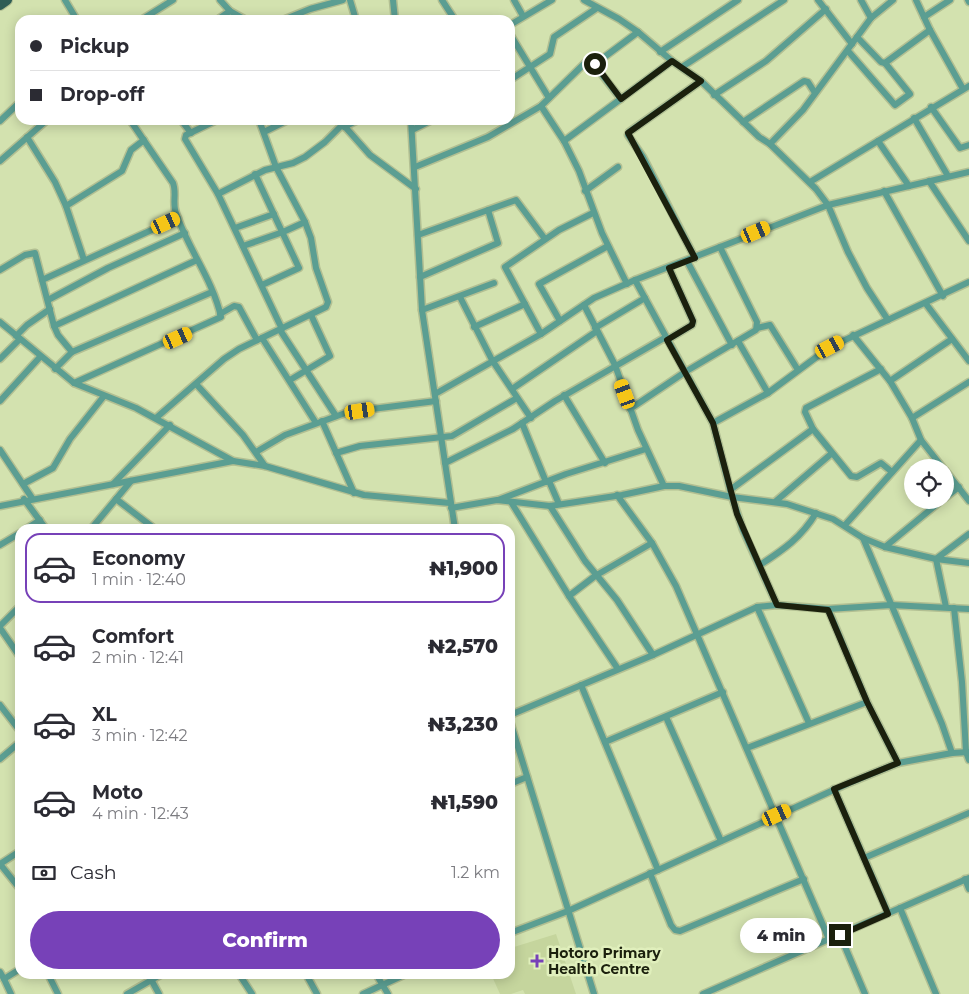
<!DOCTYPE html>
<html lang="en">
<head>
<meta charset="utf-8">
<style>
	body { margin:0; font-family:Montserrat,sans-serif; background:#f7f7f7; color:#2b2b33; height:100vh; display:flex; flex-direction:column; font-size:19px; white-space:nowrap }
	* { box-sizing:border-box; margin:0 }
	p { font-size:16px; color:#7c7c81 }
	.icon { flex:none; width:28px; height:28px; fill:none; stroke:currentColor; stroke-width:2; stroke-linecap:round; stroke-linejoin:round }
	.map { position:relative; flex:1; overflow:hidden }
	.sheet { position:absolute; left:15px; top:524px; width:500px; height:455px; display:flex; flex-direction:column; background:#fff; border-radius:15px; box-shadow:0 2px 12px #0003 }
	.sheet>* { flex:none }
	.guide { position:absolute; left:15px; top:15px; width:500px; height:110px; border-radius:15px; box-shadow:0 2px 12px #0003; display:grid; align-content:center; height:110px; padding:0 15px; background:#fff }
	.tools { position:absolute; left:904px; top:459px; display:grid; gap:10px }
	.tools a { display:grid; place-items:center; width:50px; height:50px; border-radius:50%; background:#fff; box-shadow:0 2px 12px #0003; font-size:25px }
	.end { position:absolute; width:22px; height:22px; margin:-11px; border:6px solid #1b200d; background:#fff; box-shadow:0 0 0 2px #fff }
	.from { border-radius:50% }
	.bubble { position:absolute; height:35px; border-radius:18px; background:#fff; box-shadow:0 2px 12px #0003; font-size:16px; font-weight:800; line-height:35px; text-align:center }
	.car { position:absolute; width:15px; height:30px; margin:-15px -8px; border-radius:6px; box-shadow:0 0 4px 1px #0007; background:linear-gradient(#f5c518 24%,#345 0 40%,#f5c518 0 76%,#345 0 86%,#f5c518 0) }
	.guide b { display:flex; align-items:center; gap:18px; height:48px; font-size:19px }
	.guide b+b { border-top:1px solid #e1e1e2 }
	.guide i { width:12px; height:12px; background:#2b2b33 }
	ul { padding:9px 0 0; list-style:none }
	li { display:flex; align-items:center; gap:15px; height:70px; margin:0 10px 8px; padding:0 5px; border:2px solid transparent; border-radius:15px }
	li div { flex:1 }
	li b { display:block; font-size:19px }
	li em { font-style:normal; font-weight:800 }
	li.selected { border-color:#7741b8 }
	li>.icon { width:45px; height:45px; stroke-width:1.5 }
	.pay { display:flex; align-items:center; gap:12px; height:55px; padding:0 15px; font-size:19px }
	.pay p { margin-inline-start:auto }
	.button { display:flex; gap:10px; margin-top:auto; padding:10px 15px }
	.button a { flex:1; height:58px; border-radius:30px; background:#7741b8; color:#fff; font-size:20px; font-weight:800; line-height:58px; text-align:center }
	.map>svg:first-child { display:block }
	.built { fill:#c5d59d }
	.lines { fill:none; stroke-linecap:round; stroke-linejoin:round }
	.street-casing { stroke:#b2bf92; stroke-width:9 }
	.primary-casing { stroke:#b2bf92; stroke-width:12 }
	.street { stroke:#5b9e92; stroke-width:6 }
	.primary { stroke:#2e5d55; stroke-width:10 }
	.route { stroke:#1b200d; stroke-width:6 }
	.poi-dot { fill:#7741b8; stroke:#e0efbc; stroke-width:2 }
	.labels { text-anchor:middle; stroke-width:5; stroke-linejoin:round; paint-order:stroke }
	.poi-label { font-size:14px; font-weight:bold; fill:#1b200d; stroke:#e0efbc; text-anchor:start }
</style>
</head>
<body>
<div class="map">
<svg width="969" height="994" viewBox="0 0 969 994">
	<rect width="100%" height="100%" fill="#d3e2af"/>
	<path class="built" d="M556,934L576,994H525L523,990L511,994H500L491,974H510V942L514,947Z"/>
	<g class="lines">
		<g class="street-casing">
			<g id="street">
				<path d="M65,0L77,20"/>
				<path d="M220,0L230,11L246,20"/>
				<path d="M350,0L356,20"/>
				<path d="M393,0L395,20"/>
				<path d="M442,0L455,20"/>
				<path d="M514,0L523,16"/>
				<path d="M584,0L619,19L638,32L672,61L701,81L759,137L770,144L816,189L828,205L848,252L867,288L888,320"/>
				<path d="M818,0L852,44"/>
				<path d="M861,0L871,18"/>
				<path d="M916,0L930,30L963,89"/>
				<path d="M968,0L969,2"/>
				<path d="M924,17L950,0"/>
				<path d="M141,20L173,0"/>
				<path d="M217,20L230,11"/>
				<path d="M283,20L310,9L343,0"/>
				<path d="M510,25L552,0"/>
				<path d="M510,34L549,98"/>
				<path d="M857,37L881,62L885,63L930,30"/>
				<path d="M848,51L895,105L910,94L885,63"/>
				<path d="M660,52L738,0"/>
				<path d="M595,64L638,32"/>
				<path d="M682,67L784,0"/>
				<path d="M510,80L550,54L554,37L597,8"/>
				<path d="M714,95L766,61L826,9"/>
				<path d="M541,106L564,141L672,61"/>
				<path d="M931,107L960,148L969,145"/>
				<path d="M914,118L948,176"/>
				<path d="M181,120L191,133"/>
				<path d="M217,120L186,135L185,139L218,194L282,329"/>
				<path d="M339,120L370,155L416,189"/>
				<path d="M411,120L422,310L455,529"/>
				<path d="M0,121L20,102"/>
				<path d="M743,122L804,81L808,82L815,93"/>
				<path d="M344,127L358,120"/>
				<path d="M412,130L432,120"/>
				<path d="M264,132L288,120"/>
				<path d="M27,137L55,182L66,206L84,260"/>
				<path d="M564,141L579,171L602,233L627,284"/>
				<path d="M878,141L909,186"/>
				<path d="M770,144L803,110L871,18L893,0"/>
				<path d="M0,161L47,120"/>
				<path d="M415,167L488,137L541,106L586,62H592L621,99"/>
				<path d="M255,174L299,268L262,285"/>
				<path d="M929,181L969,241"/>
				<path d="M810,182L969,86"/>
				<path d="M585,191L618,167"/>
				<path d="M884,191L943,296"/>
				<path d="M218,194L265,170L293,163L305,157L325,142L342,125"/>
				<path d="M66,206L122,171L131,150L144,140"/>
				<path d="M235,228L274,214"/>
				<path d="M418,235L516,200L545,239"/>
				<path d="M243,246L283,232L305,222"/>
				<path d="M695,258L643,157L628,135L629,132L701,81"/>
				<path d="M687,261L732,345"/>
				<path d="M0,270L25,255L35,253L54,326L58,335L72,352L55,369"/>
				<path d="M420,277L498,243L488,210"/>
				<path d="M42,280L178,218"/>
				<path d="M635,280L713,423L732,497L743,530L777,605"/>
				<path d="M460,297L492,360L531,418"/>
				<path d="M48,300L108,268L185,233"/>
				<path d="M926,304L969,361"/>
				<path d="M584,305L615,365L638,430L664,486"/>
				<path d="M422,310L494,283"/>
				<path d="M220,314L234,306L239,307L257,340"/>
				<path d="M560,321L539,284L608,246"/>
				<path d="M0,322L74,383L136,408L233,461L265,466L364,495L450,503"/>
				<path d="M54,326L197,260"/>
				<path d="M474,327L525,304"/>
				<path d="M595,328L645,298"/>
				<path d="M757,328L770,325L798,370"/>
				<path d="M280,330L336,416"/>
				<path d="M541,334L505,267L559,230L593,213"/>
				<path d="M853,335L890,381L912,418L921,440L943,468"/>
				<path d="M16,336L27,325L50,309"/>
				<path d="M262,338L316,423"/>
				<path d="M667,340L692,325L693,321L669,268"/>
				<path d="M738,341L768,393"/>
				<path d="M72,352L212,292"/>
				<path d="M0,359L20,339"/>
				<path d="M881,369L806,408L805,412L813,429L851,476L857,477L881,463L892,472"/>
				<path d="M290,380L330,356L311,315"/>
				<path d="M890,381L952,339"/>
				<path d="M74,383L221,317C213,280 188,249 176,213C172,203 177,193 173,183L130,120"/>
				<path d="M196,384L243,435L265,466"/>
				<path d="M512,389L597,331"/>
				<path d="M435,394L541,334L594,298L635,280L828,205L969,172"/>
				<path d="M564,395L605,463"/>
				<path d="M0,401L40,357"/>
				<path d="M630,409L685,372L756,330L757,322L720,247"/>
				<path d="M156,418L224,359L239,349L326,307L328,302L316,268L311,238L305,222L276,167L259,120"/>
				<path d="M912,418L969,382"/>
				<path d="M322,421L354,493"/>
				<path d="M522,423L546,482"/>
				<path d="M713,423L768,393L830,347L969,282"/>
				<path d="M0,450L32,498"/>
				<path d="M256,452L285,435L348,412L436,401"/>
				<path d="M336,453L360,446L452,436L517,398"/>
				<path d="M445,463L513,429L555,401L666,337"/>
				<path d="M945,470L969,501"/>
				<path d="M549,481L559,504"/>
				<path d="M23,484L53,468L70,439L104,396"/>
				<path d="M113,484L170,425"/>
				<path d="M730,490L813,429"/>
				<path d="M617,495L652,543L676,586L829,939"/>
				<path d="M945,498L959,487"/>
				<path d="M24,499L46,529"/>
				<path d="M116,499L155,529"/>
				<path d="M498,500L566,474L646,449"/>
				<path d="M776,501L831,454"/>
				<path d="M511,502L569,596L618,669"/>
				<path d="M0,506L233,461"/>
				<path d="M550,506L585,561L617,600L653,655"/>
				<path d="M451,508L497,500L550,506L622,495L664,486H679L732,497L787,504L833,519L863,538L885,547L936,559L969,563"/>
				<path d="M845,525L921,440"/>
				<path d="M26,529L40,520"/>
				<path d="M91,529L131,481"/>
				<path d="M863,538L942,724L952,753"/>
				<path d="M0,545L20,533"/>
				<path d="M885,547L942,500"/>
				<path d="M760,565C783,550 802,537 816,513"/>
				<path d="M569,596L595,576L652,543"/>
				<path d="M757,607L809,723"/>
				<path d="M946,607L936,559L969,534"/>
				<path d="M954,608L962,682L966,752L969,760"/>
				<path d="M828,609L867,702L898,763"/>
				<path d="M0,626L20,606"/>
				<path d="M0,628L20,657"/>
				<path d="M581,685L658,870"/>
				<path d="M0,705L20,731"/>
				<path d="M510,715L653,655L757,607L777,605L828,609L891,605L969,609"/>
				<path d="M666,717L721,841"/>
				<path d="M510,721L594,994"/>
				<path d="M605,742L723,692"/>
				<path d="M747,748L867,702"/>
				<path d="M0,759L20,742"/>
				<path d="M510,784L527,777"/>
				<path d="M834,789L888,913"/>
				<path d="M864,858L969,813"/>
				<path d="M0,864L20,889"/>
				<path d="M0,864L20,851"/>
				<path d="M650,873L671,925L675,930L680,931L804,879"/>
				<path d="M965,879L969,889"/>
				<path d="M900,908L936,994"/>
				<path d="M510,933L568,911L849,783L898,763L952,753L969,752"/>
				<path d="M840,935L865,994"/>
				<path d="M0,972L4,979L20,969"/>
				<path d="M48,974L58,994"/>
				<path d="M148,974L159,994"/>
				<path d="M239,974L252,994"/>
				<path d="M306,974L317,994"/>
				<path d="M376,974L388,994"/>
				<path d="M4,979L11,994"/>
				<path d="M127,994L162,974"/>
				<path d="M363,994L406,974"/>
				<path d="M703,994L969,878"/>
			</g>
		</g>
		<g class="primary-casing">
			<path id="primary" d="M0,5L7,0"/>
		</g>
		<use href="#street" class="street"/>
		<use href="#primary" class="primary"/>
	</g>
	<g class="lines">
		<path class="route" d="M595,64L621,99L672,61L701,81L628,133L695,258L669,268L693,321L692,325L667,340L713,423L737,514L777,605L828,610L867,702L898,763L834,789L888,914L840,935"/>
	</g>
	<path class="poi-dot" d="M534.5 953.5h5v5h5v5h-5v5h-5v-5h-5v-5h5z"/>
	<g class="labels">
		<g class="poi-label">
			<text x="548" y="958">Hotoro Primary<tspan x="548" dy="16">Health Centre</tspan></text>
		</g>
	</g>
</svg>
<div class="tools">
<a><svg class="icon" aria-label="locate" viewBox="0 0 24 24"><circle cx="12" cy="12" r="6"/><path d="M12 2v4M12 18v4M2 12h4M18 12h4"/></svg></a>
</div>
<i class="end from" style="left:595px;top:64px"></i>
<i class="end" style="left:840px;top:935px"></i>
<div class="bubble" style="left:740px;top:918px;width:82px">4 min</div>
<i class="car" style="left:166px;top:223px;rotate:65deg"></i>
<i class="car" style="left:756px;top:232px;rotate:67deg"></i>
<i class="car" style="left:178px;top:338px;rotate:66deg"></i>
<i class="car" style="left:830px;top:347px;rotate:62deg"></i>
<i class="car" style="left:625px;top:394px;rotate:340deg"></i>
<i class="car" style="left:360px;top:411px;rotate:81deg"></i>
<i class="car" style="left:777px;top:815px;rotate:66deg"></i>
<div class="guide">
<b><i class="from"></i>Pickup</b>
<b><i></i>Drop-off</b>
</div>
<section class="sheet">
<ul>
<li class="selected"><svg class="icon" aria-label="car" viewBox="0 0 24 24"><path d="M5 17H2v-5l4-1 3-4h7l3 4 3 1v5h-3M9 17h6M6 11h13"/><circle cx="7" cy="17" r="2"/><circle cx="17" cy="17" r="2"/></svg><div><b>Economy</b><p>1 min · 12:40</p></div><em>₦1,900</em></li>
<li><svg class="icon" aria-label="car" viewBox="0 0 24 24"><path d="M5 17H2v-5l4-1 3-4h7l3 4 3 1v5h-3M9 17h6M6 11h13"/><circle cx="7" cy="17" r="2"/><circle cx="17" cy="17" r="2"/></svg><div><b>Comfort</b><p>2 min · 12:41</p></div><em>₦2,570</em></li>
<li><svg class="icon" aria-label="car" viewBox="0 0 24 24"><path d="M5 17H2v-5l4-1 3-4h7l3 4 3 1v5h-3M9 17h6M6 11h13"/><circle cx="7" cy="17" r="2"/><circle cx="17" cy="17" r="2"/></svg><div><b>XL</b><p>3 min · 12:42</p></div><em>₦3,230</em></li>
<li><svg class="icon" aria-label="car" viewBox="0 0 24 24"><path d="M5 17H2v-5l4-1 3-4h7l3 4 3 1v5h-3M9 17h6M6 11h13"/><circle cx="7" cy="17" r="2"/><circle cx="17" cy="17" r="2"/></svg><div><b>Moto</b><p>4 min · 12:43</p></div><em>₦1,590</em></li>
</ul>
<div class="pay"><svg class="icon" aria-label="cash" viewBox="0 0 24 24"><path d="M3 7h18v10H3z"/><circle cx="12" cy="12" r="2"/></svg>Cash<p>1.2 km</p></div>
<div class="button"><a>Confirm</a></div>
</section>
</div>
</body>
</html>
